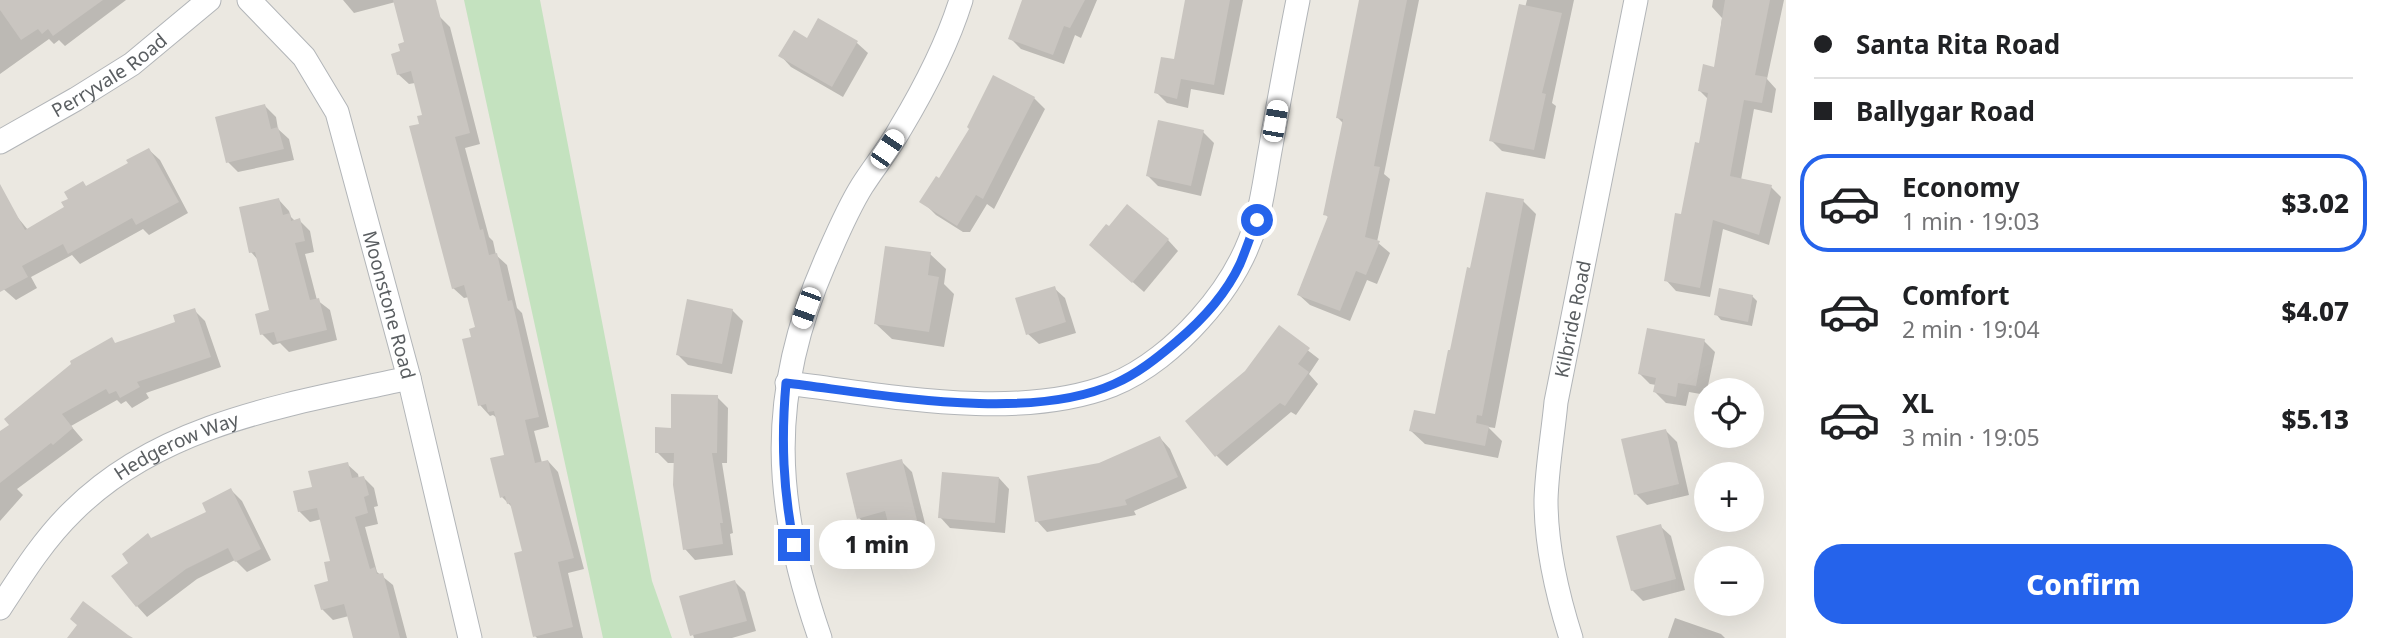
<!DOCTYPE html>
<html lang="en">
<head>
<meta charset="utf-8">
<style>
	body { margin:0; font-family:"Noto Sans",sans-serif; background:#f2f2f2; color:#202124; height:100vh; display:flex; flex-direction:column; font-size:26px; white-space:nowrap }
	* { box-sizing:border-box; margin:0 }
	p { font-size:23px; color:#757577 }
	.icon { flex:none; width:38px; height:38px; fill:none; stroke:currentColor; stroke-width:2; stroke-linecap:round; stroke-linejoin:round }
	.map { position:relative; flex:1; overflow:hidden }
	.sheet { display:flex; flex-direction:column; background:#fff; width:595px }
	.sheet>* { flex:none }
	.top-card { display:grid; align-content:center; height:154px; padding:0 28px; background:#fff }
	.buttons { position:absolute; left:1694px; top:378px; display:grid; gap:14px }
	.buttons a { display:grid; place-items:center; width:70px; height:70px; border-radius:50%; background:#fff; box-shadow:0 7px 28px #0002; font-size:35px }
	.end { position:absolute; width:32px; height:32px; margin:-16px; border:9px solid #2563eb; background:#fff; box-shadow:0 0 0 4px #fff }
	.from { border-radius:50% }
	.bubble { position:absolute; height:49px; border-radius:24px; background:#fff; box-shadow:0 7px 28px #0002; font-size:23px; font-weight:800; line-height:49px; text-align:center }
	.car { position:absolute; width:21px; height:42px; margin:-21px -10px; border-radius:9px; box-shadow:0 0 5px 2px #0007; background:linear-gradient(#fff 24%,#345 0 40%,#fff 0 76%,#345 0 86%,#fff 0) }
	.top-card b { display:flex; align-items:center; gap:24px; height:66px; font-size:26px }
	.top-card b+b { border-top:2px solid #e0e0e0 }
	.top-card i { width:18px; height:18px; background:#202124 }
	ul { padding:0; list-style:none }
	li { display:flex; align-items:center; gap:21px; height:98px; margin:0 14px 10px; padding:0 14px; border:4px solid transparent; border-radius:28px }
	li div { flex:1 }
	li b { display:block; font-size:26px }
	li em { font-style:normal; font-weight:800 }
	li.on { border-color:#2563eb }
	li>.icon { width:63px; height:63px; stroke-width:1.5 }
	.action { display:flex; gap:14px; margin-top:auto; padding:14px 28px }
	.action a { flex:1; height:80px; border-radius:28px; background:#2563eb; color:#fff; font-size:28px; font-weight:800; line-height:80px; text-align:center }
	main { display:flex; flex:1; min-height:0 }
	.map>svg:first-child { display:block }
	.green { fill:#c4e2bf }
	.shadow { fill:#0003 }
	.building { fill:#c9c5c0 }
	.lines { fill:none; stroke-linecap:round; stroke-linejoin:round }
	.street-casing { stroke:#b2b5b8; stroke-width:25 }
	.street { stroke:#fff; stroke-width:23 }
	.route { stroke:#2563eb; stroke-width:9 }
	.labels { text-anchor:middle; stroke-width:7; stroke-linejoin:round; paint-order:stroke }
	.street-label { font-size:19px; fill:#5a5e61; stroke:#fff }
</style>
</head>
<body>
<main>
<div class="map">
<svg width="1786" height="638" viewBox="0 0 1786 638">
	<rect width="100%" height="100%" fill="#ebe8e1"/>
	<path class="green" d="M464,0H540L652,581L672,638H603Z"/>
	<g class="shadow">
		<path d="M10,0H126L65,46L59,40L54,44L49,39L0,74V7Z"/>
		<path d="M343,0H403L354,13Z"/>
		<path d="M1024,0H1097L1081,38L1075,35L1064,64L1021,49L1010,38Z"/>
		<path d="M1188,0H1243L1224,95L1191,89L1188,108L1167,103L1156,92L1176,61Z"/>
		<path d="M1360,0H1419L1384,174L1390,179L1377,242L1390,253L1377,284L1367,280L1350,321L1310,305L1299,295L1329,218L1325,214L1344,124L1337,117Z"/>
		<path d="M1527,0H1574L1552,103L1556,106L1545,159L1502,151L1491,140Z"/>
		<path d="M1713,0H1784L1767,79L1776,89L1772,113L1754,109L1741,180L1771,187L1781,197L1769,245L1723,229L1710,297L1676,291L1666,280L1700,145L1709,100L1700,91L1715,69L1722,18L1712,7Z"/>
		<path d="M439,16L450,27L480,144L465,148L489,237L493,241L496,255L507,265L517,308L522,313L549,427L534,431L542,463L548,461L558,472L584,569L568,573L583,638H537L535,636L525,552L513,508L502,497L506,456L498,419L493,415L490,416L480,405L473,338L477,329L469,297L464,298L453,288L421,125L424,116L415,83L409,84L398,74L402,52Z"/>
		<path d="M807,40L857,43L868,53L843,97L791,67L781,56Z"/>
		<path d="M1034,98L1045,109L994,209L987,204L970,232H963L936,215L925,204L971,129Z"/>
		<path d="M265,106L276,117L278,129L289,139L294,160L238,172L228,162Z"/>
		<path d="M1203,132L1214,143L1201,196L1158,186L1148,176Z"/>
		<path d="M149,150L160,160L188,213L149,235L143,229L80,264L72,255L31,277L37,288L16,300L0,286V221L14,213L28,230L67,207L87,187L130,164Z"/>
		<path d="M279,200L289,211L291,217L295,221L299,220L310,231L314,252L305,254L317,300L330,310L337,340L289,352L280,343L273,345L262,334L271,312L258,260L251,252Z"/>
		<path d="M1523,201L1536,214L1495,428L1488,427L1502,441L1498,458L1425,444L1411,431L1436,416L1471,270Z"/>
		<path d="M1109,228L1168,240L1178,251L1144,292L1102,255Z"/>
		<path d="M930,254L946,269L944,284L954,294L944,347L892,339L876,324Z"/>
		<path d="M1054,288L1065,298L1076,333L1039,344L1028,334Z"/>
		<path d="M1752,296L1757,301L1752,326L1721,320L1716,314Z"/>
		<path d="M194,310L205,321L221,367L146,393L149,398L132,408L126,401L121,404L117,400L71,426L83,440L17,489L23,495L0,521V438L116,344L177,323Z"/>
		<path d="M732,310L743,321L732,374L688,365L677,354Z"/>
		<path d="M1279,328L1319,359L1309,374L1318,384L1296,415L1291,412L1227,466L1216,455L1247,372Z"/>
		<path d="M1704,341L1715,352L1706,395L1689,392L1686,406L1666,403L1655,392L1656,385L1650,384L1639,373Z"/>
		<path d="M717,397L728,408L727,463H722L733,533L730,534L733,555L695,560L685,549L676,463H668L657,452L672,429Z"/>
		<path d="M1666,431L1677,442L1689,495L1647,505L1636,494Z"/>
		<path d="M1160,438L1170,449L1187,488L1134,511L1136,515L1047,532L1037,521L1099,465Z"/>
		<path d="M901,461L912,472L927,531L901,537L889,523L870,528L859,518Z"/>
		<path d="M347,464L358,474L359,479L364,478L374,488L378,506L374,507L378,524L365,527L377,572L393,585L407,638H355L349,616L333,620L322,609L331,582L332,562L322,519L310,522L299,511L314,488Z"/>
		<path d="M999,478L1009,489L1005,533L950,528L940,517Z"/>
		<path d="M231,490L242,501L271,560L247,572L235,560L197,579L147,617L137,606L131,563L152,540L209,513Z"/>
		<path d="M1660,526L1671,536L1685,590L1643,601L1632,590Z"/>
		<path d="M735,582L745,592L756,631L732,638H694L681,597Z"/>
		<path d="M1675,618L1721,634L1725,638H1668Z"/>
	</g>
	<g class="building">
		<path d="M0,0H103L53,36L48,29L42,34L38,29L21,40L0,10Z"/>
		<path d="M393,0H436L470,133L455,137L480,230L483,229L489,255L497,253L508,301L512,300L539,417L525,420L535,463L548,460L574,558L558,562L573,627L533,637L514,553L522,551L510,503L507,504L505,496L500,498L490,458L504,455L494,411L488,412L486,404L478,406L462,339L471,337L469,329L475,327L464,285L452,289L409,126L419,124L417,116L422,115L411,71L397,75L391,54L400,51L398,44L404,42Z"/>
		<path d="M1022,0H1085L1070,28L1064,26L1053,55L1008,39Z"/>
		<path d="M1185,0H1230L1214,85L1181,79L1177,99L1154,93L1161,57L1174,59Z"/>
		<path d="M1359,0H1407L1374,166L1380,167L1365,237L1380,241L1366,275L1356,271L1340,311L1297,295L1328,216L1323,215L1343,119L1336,118Z"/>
		<path d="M1725,0H1770L1755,75L1767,77L1762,103L1744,100L1730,176L1772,185L1759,235L1713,220L1700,288L1664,281L1675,213L1681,214L1695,142L1699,143L1708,93L1698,91L1703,64L1714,67Z"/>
		<path d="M1519,4L1562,13L1542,93L1546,94L1534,150L1489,141Z"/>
		<path d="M818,18L858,41L832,87L778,56L794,30L807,38Z"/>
		<path d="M993,75L1035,97L983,199L976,195L957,226L919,202L936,176L939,178L969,129L967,127Z"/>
		<path d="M265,104L271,129L278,127L284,149L226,163L215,117Z"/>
		<path d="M1158,120L1204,130L1191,186L1146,176Z"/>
		<path d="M149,148L179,202L136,225L132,218L68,254L63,244L22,266L28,277L0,292V184L25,230L64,207L61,202L68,199L64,192L83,181L86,186L128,163L126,160Z"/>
		<path d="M1486,192L1524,199L1482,416L1477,415L1476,423L1489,426L1485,446L1409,431L1414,410L1435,414L1448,350H1450L1467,267L1470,268Z"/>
		<path d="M279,198L283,215L290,213L291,221L300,218L305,241L295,243L310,300L319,298L327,330L277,342L274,332L260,335L255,314L269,310L255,252L249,253L239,207Z"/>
		<path d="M1127,204L1169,239L1132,283L1089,245L1106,224L1109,226Z"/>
		<path d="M885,246L931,252L928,275L939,277L929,332L874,324Z"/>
		<path d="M1055,286L1066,322L1026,335L1015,298Z"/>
		<path d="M1719,288L1753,295L1748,322L1714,315Z"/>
		<path d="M687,299L733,309L722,364L676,355Z"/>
		<path d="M195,308L211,357L137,382L140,387L120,398L116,391L109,394L106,389L62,414L73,428L53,445L51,443L0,483V431L9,425L4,419L71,364L70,361L112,337L115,343L175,322L173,315Z"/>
		<path d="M1279,325L1310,348L1298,364L1309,372L1285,406L1280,403L1215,457L1185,421L1245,371Z"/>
		<path d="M1647,328L1705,339L1696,386L1678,383L1676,397L1653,392L1656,378L1638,374Z"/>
		<path d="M671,394L718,395L717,453H712L723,523H720L723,544L683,550L673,485L674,453H655V427L671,428Z"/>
		<path d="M1666,429L1679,484L1634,495L1621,439Z"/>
		<path d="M1160,436L1178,477L1125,500L1127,505L1035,522L1027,476L1099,463Z"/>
		<path d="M902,459L917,520L889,527L885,511L857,519L846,473Z"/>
		<path d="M348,462L352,478L364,476L369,495L364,497L368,513L355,517L370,569L375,567L377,574L383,573L400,638H353L344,604L321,610L314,585L328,581L324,562L330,561L317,508L298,512L293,491L312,487L308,471Z"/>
		<path d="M942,472L999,477L995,523L938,518Z"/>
		<path d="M231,488L261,549L235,562L228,548L186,569L136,607L111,576L128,563L122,554L148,533L151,538L206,512L202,503Z"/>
		<path d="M1661,524L1676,579L1631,591L1616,536Z"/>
		<path d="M735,580L747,621L690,636L679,596Z"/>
		<path d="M83,601L128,635L133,638H67L77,625L70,619Z"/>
	</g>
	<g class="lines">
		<g class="street-casing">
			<g id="street">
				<path id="s1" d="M249,0L304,57L337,112L409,378L470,638"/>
				<path id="s2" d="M0,142L76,99L132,64L209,0"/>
				<path d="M787,383C885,395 1017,422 1112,385C1145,372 1177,345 1200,319C1226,290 1247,256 1257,219C1263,197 1266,173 1270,151C1279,101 1288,50 1298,0"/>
				<path id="s3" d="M0,608C22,574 44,539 73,511C162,422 292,404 409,378"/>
				<path d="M820,638C773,503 767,395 825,262C836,237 847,210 862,186C874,167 889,149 900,129C924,89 947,45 961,0"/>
				<path id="s4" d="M1571,638C1557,594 1546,547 1546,500C1547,467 1553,434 1556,402L1636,0"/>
			</g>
		</g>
		<use href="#street" class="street"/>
	</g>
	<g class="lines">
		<path class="route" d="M794,545C783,489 781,440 786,383C879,394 1028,423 1114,384C1137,374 1157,358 1176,342C1200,322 1226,294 1240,264C1246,250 1251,234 1257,220"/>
	</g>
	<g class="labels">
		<g class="street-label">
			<text dy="7" stroke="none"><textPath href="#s2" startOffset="128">Perryvale Road</textPath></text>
			<text dy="7" stroke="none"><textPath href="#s1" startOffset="343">Moonstone Road</textPath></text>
			<text dy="7" stroke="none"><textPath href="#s4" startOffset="324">Kilbride Road</textPath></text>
			<text dy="7" stroke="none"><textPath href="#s3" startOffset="245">Hedgerow Way</textPath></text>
		</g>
	</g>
</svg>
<div class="buttons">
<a><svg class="icon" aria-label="locate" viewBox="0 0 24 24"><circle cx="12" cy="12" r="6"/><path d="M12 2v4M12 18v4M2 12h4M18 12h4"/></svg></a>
<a>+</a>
<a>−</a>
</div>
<i class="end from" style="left:1257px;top:220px"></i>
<i class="end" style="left:794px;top:545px"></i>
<div class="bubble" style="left:819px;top:520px;width:116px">1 min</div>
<i class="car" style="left:1275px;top:121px;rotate:10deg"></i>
<i class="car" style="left:887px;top:149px;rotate:34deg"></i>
<i class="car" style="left:806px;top:308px;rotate:200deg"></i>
</div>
<section class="sheet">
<div class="top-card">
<b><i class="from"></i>Santa Rita Road</b>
<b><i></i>Ballygar Road</b>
</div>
<ul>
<li class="on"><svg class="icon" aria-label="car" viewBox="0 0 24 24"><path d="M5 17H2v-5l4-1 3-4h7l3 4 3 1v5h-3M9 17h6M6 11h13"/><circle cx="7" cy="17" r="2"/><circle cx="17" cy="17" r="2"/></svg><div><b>Economy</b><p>1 min · 19:03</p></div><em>$3.02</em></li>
<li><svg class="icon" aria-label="car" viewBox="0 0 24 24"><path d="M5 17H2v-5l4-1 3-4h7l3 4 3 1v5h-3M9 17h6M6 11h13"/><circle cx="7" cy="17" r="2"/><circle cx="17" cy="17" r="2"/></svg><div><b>Comfort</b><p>2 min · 19:04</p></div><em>$4.07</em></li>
<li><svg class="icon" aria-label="car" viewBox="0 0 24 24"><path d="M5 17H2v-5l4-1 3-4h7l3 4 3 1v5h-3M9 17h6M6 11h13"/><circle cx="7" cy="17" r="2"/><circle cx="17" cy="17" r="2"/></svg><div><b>XL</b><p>3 min · 19:05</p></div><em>$5.13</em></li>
</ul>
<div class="action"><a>Confirm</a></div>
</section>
</main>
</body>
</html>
